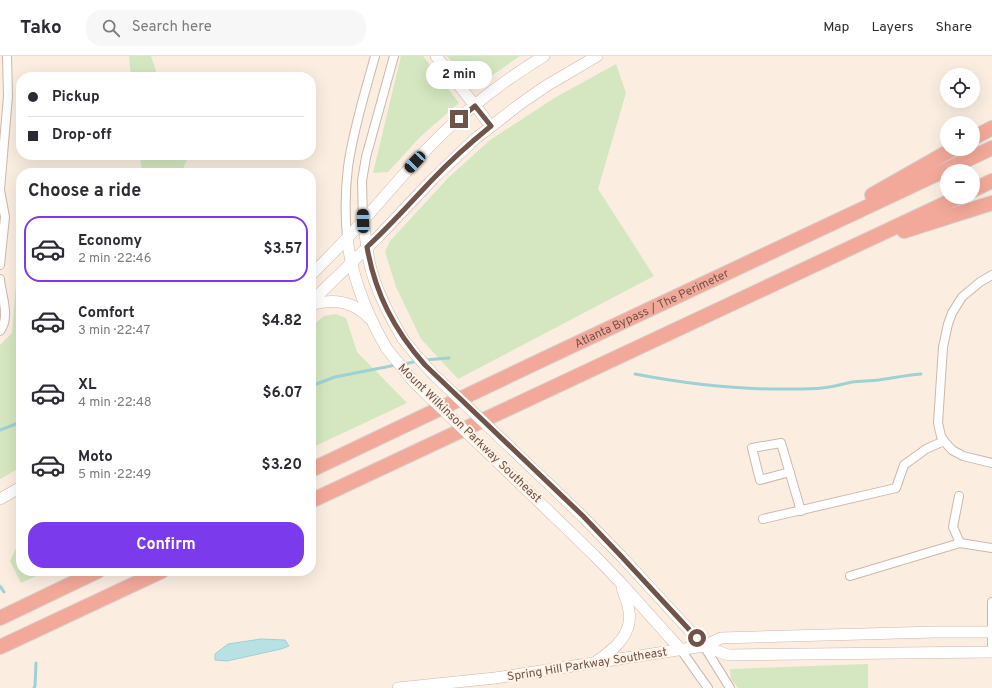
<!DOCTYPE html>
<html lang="en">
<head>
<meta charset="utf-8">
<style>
	body { margin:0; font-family:Overpass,sans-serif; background:#f7f7f7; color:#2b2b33; height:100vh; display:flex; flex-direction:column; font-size:15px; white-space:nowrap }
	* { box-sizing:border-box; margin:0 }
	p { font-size:13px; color:#7c7c81 }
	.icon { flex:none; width:22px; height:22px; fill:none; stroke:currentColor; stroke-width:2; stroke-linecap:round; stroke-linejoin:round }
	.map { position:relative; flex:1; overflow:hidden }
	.drawer { position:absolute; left:16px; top:112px; width:300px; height:408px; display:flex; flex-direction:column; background:#fff; border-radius:16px; box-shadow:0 4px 16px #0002 }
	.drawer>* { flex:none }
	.guide { position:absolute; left:16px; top:16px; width:300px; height:88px; border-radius:16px; box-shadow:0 4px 16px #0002; display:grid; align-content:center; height:88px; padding:0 12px; background:#fff }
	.buttons { position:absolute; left:940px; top:12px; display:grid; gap:8px }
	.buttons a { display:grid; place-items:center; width:40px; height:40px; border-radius:50%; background:#fff; box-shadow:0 4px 16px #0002; font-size:20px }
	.end { position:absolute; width:18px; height:18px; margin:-9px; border:5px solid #705349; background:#fff; box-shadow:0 0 0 2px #fff }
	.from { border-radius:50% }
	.bubble { position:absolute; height:28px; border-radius:14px; background:#fff; box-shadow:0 4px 16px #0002; font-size:13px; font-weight:700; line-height:28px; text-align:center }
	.car { position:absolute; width:12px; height:24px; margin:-12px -6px; border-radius:5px; box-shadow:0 0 3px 1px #0007; background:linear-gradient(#222 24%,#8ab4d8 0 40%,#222 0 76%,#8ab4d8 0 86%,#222 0) }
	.guide b { display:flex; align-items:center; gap:14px; height:38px; font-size:15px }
	.guide b+b { border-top:1px solid #e1e1e2 }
	.guide i { width:10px; height:10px; background:#2b2b33 }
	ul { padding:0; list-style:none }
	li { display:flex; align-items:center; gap:12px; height:66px; margin:0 8px 6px; padding:0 4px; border:2px solid transparent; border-radius:16px }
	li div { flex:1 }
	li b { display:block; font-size:15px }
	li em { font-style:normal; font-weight:700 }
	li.current { border-color:#7c3aed }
	li>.icon { width:36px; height:36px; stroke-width:1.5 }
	h2 { padding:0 12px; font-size:18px; line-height:48px }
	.button { display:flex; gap:8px; margin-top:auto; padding:8px 12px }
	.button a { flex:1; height:46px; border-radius:16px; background:#7c3aed; color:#fff; font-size:16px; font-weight:700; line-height:46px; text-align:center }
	header { display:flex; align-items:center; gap:24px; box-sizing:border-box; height:56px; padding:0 20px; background:#fff; border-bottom:1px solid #e1e1e2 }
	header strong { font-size:19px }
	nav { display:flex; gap:22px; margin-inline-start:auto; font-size:14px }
	.search { width:280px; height:36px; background:#f7f7f7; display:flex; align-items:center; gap:10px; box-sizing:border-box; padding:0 14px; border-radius:16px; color:#7c7c81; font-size:15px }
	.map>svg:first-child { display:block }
	.green { fill:#d4e7c0 }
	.water { fill:#b7e1e3; stroke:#9dd1d4 }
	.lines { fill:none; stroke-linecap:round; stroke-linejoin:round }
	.stream { stroke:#9dd1d4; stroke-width:3 }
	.street-casing { stroke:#cdb7ab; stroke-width:10 }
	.secondary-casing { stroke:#d0b6a9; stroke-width:12 }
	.highway-casing { stroke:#d7cfcc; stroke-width:16 }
	.street { stroke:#fff; stroke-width:8 }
	.secondary { stroke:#fff; stroke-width:11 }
	.highway { stroke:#f3a99a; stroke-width:14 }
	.secondary-bridge-casing { stroke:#d0b6a9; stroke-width:12; stroke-linecap:butt }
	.secondary-bridge { stroke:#fff; stroke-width:11 }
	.route { stroke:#705349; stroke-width:5 }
	.labels { text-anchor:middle; stroke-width:4; stroke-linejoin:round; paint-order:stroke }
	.street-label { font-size:12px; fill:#705349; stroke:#fef3e6 }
</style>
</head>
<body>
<header>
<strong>Tako</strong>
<div class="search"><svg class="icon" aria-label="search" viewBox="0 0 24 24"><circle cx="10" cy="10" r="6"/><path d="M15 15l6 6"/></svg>Search here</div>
<nav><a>Map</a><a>Layers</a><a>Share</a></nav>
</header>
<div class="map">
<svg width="992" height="632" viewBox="0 0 992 632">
	<rect width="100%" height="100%" fill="#fbeee1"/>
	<g class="green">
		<path d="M129,0H151L158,21H131Z"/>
		<path d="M401,0H423L459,47L420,81L388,116L373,117Z"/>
		<path d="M447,0H520L474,32Z"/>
		<path d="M616,8L626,37L598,133L654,220L458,323L421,283L396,231L385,196L390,185L449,121L490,84L556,41Z"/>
		<path d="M140,99H189L181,117H142Z"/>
		<path d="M17,215L21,216V411L0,423V289L12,277Z"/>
		<path d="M336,258L346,262L357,296L407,347L311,392V271L324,260Z"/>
		<path d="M21,481V515H47L21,527L10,505Z"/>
		<path d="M868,608V632H738L731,623L730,613Z"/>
	</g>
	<path class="water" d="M261,583L285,584L289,590L281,593L227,605L215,604V598L228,588Z"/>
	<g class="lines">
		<g class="stream">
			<path d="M425,304L449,302"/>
			<path d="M404,308L418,305"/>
			<path d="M635,318C687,328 740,334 792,333C802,333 812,333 822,332C833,331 842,328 852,326C861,325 870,325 879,324C893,322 907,319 921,318"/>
			<path d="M311,330L335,321L396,309"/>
			<path d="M0,374L21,366"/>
			<path d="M0,530L4,536"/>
			<path d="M34,632L35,630L36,607"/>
		</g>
		<g class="street-casing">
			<g id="street">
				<path d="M363,165L362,125L366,101L394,0"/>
				<path d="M347,182C345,159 345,135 348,111C353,74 365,37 375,0"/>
				<path d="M0,209L5,161L0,134L8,40L7,0"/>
				<path d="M992,219L980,226L962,241L952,257L948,268L943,291L938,367L941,380L944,385L952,394L963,400L992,407"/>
				<path d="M0,223C1,238 11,261 0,275"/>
				<path d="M790,416L760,424L752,392L781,387L801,455"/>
				<path d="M959,440L953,471L960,487"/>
				<path d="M763,463L896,432L904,409L926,393L944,385"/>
				<path d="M850,520L960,487L992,492"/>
				<path d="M704,590L730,632"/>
				<path d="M681,594L708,632"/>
				<path d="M992,596V546"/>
			</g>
		</g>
		<g class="secondary-casing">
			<g id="secondary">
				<path d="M436,0L491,70"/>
				<path d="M363,165C365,178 367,192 369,205C375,233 389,259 403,283"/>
				<path d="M347,182C352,221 367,259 387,293"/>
				<path d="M311,219C328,202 345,185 361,167C388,137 414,105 443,77C473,48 508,22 544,0"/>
				<path d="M311,246L379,180L433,123L475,83L520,48L546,30L597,0"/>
				<path d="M311,249C333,242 353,245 369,262"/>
				<path d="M551,430L583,461L621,500L704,590L728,599L992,596"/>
				<path d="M534,441L595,500L620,526L681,594"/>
				<path d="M0,443L21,431"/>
				<path d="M597,605C610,596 626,584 629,567C631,555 626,543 622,532"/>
				<path d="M398,632L495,622L704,590L721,582L936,576H992"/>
			</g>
		</g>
		<g class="highway-casing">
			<g id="highway">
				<path d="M973,82L992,72"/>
				<path d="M973,134L992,125"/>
				<path d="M872,139L953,93"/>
				<path d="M904,175L992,147"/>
				<path id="s1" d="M311,414L546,302L992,92"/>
				<path d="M311,445L959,141"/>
				<path d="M0,562L98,515"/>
				<path d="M0,591L162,515"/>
			</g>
		</g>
		<use href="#street" class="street"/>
		<use href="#secondary" class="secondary"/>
		<use href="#highway" class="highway"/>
		<g class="secondary-bridge-casing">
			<g id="secondary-bridge">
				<path d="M403,283L417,300L433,318L551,430"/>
				<path d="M387,293L413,325L534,441"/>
			</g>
		</g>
		<use href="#secondary-bridge" class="secondary-bridge"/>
	</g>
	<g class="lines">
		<path class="route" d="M459,63L475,50L491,70C470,87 450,105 432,124C410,147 390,170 367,191C375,237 394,274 425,309L583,460L621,500L697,582"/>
	</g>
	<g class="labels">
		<g class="street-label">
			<text dy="4" stroke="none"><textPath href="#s1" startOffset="377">Atlanta Bypass / The Perimeter</textPath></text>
			<text transform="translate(470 377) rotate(44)" y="4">Mount Wilkinson Parkway Southeast</text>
			<text transform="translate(587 608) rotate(-9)" y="4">Spring Hill Parkway Southeast</text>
		</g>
	</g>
</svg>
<div class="buttons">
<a><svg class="icon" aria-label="locate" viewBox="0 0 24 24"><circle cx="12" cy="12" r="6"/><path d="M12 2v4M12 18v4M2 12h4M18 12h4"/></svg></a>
<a>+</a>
<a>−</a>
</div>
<i class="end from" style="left:697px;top:582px"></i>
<i class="end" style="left:459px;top:63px"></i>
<div class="bubble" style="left:426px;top:5px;width:66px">2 min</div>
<i class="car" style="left:415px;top:106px;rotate:223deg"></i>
<i class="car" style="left:363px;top:165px;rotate:359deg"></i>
<div class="guide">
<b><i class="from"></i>Pickup</b>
<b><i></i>Drop-off</b>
</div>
<section class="drawer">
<h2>Choose a ride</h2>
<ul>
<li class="current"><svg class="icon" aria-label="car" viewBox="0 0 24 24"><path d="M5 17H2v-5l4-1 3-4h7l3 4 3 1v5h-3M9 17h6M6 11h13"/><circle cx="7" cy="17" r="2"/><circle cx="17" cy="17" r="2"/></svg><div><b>Economy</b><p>2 min · 22:46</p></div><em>$3.57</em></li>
<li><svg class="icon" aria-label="car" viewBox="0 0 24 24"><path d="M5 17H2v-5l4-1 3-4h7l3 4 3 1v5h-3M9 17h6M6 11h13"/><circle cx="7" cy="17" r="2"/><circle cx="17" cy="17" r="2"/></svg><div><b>Comfort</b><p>3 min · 22:47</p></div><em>$4.82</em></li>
<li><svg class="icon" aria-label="car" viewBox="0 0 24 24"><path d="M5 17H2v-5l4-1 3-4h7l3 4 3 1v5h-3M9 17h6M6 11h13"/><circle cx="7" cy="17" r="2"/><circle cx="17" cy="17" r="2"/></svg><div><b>XL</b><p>4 min · 22:48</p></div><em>$6.07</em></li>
<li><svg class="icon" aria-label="car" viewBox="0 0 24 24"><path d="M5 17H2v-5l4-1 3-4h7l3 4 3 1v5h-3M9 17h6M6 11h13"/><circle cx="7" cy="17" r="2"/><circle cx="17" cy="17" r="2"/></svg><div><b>Moto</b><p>5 min · 22:49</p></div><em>$3.20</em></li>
</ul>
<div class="button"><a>Confirm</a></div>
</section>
</div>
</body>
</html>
